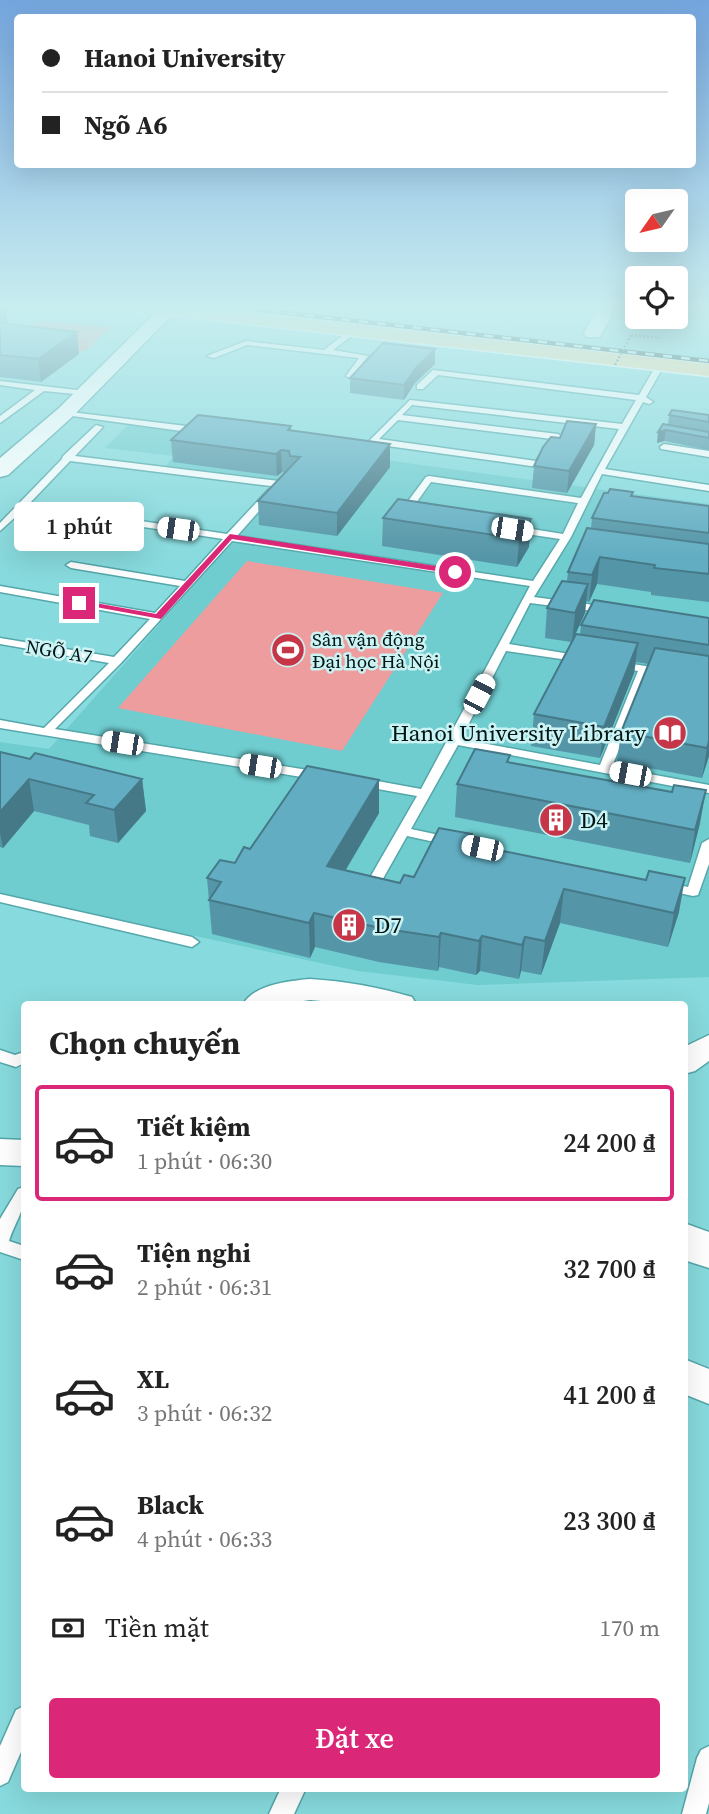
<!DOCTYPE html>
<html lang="vi">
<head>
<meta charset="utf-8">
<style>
	body { margin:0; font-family:"Source Serif 4",serif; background:#f2f2f2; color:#222; height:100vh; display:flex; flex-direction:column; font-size:26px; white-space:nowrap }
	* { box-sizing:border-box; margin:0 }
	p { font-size:23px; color:#767676 }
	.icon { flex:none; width:38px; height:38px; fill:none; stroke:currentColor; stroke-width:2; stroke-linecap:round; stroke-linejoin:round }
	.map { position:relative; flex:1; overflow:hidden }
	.panel { position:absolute; left:21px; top:1001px; width:667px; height:791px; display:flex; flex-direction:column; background:#fff; border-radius:7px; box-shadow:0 7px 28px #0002 }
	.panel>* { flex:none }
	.top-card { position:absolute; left:14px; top:14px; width:682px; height:154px; border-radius:7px; box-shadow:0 7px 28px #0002; display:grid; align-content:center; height:154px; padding:0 28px; background:#fff }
	.needle { width:46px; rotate:236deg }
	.tools { position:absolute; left:625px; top:189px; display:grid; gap:14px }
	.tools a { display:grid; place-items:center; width:63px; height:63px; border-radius:7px; background:#fff; box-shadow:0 7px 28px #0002; font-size:35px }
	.end { position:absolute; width:32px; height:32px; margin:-16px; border:9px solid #db2777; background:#fff; box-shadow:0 0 0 4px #fff }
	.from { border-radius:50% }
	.bubble { position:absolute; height:49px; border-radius:7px; background:#fff; box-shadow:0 7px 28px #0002; font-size:23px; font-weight:600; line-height:49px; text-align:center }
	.car { position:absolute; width:21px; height:42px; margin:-21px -10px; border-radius:9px; box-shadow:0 0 5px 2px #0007; background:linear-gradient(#fff 24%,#345 0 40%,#fff 0 76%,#345 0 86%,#fff 0) }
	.top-card b { display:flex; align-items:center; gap:24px; height:66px; font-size:26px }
	.top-card b+b { border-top:2px solid #e0e0e0 }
	.top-card i { width:18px; height:18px; background:#222 }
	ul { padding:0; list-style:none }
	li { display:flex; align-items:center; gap:21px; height:116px; margin:0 14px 10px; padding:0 14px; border:4px solid transparent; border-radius:7px }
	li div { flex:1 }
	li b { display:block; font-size:26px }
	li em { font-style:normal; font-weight:600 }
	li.on { border-color:#db2777 }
	li>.icon { width:63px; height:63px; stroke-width:1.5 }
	h2 { padding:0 28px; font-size:32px; line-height:84px }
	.pay { display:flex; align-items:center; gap:18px; height:77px; padding:0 28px; font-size:26px }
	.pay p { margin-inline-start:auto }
	.primary-button { display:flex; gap:14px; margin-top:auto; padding:14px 28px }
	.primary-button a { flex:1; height:80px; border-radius:7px; background:#db2777; color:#fff; font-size:28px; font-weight:600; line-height:80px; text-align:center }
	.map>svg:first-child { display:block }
	.built { fill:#6fcccf }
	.green { fill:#ee9d9e }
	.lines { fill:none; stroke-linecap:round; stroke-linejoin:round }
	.service-casing { stroke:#54a7aa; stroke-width:3 }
	.minor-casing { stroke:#54a7aa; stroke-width:3 }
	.tertiary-casing { stroke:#54a7aa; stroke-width:3 }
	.trunk-casing { stroke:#fff; stroke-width:3 }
	.path { stroke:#467b7d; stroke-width:2.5; stroke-dasharray:2 2; stroke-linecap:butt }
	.service { fill:#fff; fill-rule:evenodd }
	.minor { fill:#fff; fill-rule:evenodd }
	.tertiary { fill:#fff; fill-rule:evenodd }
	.trunk { fill:#fed89c; fill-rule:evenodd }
	.rail-casing { stroke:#1f4243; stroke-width:4.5 }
	.rail { stroke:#ccf3f4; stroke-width:2.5; stroke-dasharray:9; stroke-linecap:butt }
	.path-bridge { stroke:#467b7d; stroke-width:2.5; stroke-dasharray:2 2; stroke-linecap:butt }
	.wall { fill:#5495a7 }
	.shaded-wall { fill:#457988 }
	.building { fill:#62adc2; stroke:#457988; stroke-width:2 }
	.route { fill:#db2777 }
	.labels { text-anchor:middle; stroke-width:5; stroke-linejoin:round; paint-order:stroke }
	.far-poi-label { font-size:19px; fill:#001516; stroke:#ccf3f4; text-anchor:start }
	.far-street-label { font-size:19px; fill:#001516; stroke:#ccf3f4 }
	.poi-label { font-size:23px; fill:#001516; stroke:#ccf3f4; text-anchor:start }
</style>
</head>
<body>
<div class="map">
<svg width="709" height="1814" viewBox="0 0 709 1814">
	<rect width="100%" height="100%" fill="#87dadd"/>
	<path class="built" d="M128,425L709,504V977L478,985L358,971L0,894V742L49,749L284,483L164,468L174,456L105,448Z"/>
	<g class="green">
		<path d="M38,321L111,327L85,351L0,346Z"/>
		<path d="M247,561L443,593L342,751L118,708Z"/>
	</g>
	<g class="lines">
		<g class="service-casing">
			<g id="service">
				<path d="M344,305H352L347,308Z"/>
				<path d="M352,328L359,330L333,350L368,356L350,378L346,376L359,358L247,345L214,358L207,356L246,341L324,350Z"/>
				<path d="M658,362L665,364L646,397L653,402L649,404L643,402L605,469L709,485V491L602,474L571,537L534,597L609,607L614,610L609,613L530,603L509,644L582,656L588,659L582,662L506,651L461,739L600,765L638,671L615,667L613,665L619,662L665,669L671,672L669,674L649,673L612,767L709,785V793L458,745L411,829L458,839L460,842L453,846L407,836L376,891H366L364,888L417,796L361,786L355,782L361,778L421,789L530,586L232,541L121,663L55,729L320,772L326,776L324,779L320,780L0,728V720L44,728L109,663L0,644V638L114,657L150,619L0,592V586L155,613L180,586L71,568L66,565L71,562L185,581L223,539L24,509L0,531V523L62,459L63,456L96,425L103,427L75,456L279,481L284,484L279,487L70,461L29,504L227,534L268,490L271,489L276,492L274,494L237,536L533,581L560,539L513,532L508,529L513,526L563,534L578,503L431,482L411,510L415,513L413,515L400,512L426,477L429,476L581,498L619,429L412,405L402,415L558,434L562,437L541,466L538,467L373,444L369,441L410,400L622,424L636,400L438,375L423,389H417V385L433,370L639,395ZM398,420L552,439L536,461L379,439Z"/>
				<path d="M0,381L85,391L89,393L85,395L44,391L0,423V416L35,390L0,385Z"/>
				<path d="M62,411L203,428L207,431L203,434L65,415H62Z"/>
				<path d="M664,444L709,451V457L661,449L660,447Z"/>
				<path d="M709,839V864L698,895L693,896L660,889L658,886L665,882L688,887L702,843Z"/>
				<path d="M0,894L192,937L199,942L192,947L0,902Z"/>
				<path d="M0,1050L15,1055L24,1052V1063L16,1067L0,1062Z"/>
				<path d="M24,1187C26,1211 16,1219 9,1241L24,1246V1260L0,1252V1219L18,1189Z"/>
				<path d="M24,1706V1745L8,1782L0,1786V1746L16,1710Z"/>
				<path d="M709,1746V1803L706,1814H682L697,1758L701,1750Z"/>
				<path d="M281,1788H306L294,1814H269Z"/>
			</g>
		</g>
		<g class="minor-casing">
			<g id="minor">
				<path d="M310,979C344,981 378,987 412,997L416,1004H356L310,1000L282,1004H243C255,984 289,981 310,979Z"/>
				<path d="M709,1035V1061L695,1071L684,1074V1047Z"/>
				<path d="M0,1139L24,1140V1166L0,1165Z"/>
				<path d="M684,1359L709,1369V1404L684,1394Z"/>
			</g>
		</g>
		<g class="tertiary-casing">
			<g id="tertiary">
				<path d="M163,305H173L178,309L72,417L8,475L0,477V458L58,409Z"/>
				<path d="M599,305H617L600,337H586L584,333Z"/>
				<path d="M684,1223L709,1232V1268L684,1260Z"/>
			</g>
		</g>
		<g class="trunk-casing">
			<path id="trunk" d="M123,305H183L709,364V376L133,311Z"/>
		</g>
		<path class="path" d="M631,335L660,338"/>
		<use href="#service" class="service"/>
		<use href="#minor" class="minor"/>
		<use href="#tertiary" class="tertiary"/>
		<use href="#trunk" class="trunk"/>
		<g class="rail-casing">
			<path id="rail" d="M216,305L709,361"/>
		</g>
		<use href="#rail" class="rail"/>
		<path class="path-bridge" d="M615,365L631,335"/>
	</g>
	<g class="wall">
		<path d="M0,307L6,309L8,324L79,354L41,382L0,377Z"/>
		<path d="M435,364L415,383L404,400L350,393V378Z"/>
		<path d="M669,415H709V450L664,441L657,443L668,425Z"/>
		<path d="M596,424L594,445L567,493L532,488L534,466L560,438Z"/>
		<path d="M291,426V431L390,467L337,536L259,525L258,501L285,473L282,472L277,476L173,462L171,440Z"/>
		<path d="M633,492L632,496L709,506V602L651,595V592L597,584L589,602L586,601L585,613L574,636L580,635L581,625L709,618V756L702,778L617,762L621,732L648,664L636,662L634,673L600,758L531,746L534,714L571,642L545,638L547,608L567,581L568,572L591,529L592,518L608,493Z"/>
		<path d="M383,518L531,519L529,547L517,567L382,546Z"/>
		<path d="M0,752L30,759L142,779L146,811L118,843L90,836L89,825L34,811L3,848L0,847Z"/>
		<path d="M457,784L700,823L690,863L455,817Z"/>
		<path d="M379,813L345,871L400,883L414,877L472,834V844L679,912L668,947L560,923L541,975L521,971L519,979L480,971L476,975L439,967L438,971L379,962L315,947L310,958L212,934L207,878L235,863L250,849Z"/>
	</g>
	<g class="shaded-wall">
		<path d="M6,309L9,331L0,337V313Z"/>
		<path d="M77,332L79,354L41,382L38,359Z"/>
		<path d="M435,349V364L415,383L404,400V385L416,368Z"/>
		<path d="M596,424L594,445L567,493L569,471Z"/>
		<path d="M666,430L664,441L657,443L658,432Z"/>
		<path d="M390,444V467L337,536V513Z"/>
		<path d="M281,450L282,472L277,476L276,454Z"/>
		<path d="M531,519L529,547L517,567L519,539Z"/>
		<path d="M600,557L597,584L589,602L592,575Z"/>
		<path d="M588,584L585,613L572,642L575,613Z"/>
		<path d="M638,643L634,673L600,758L604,727Z"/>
		<path d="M709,741V756L702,778L707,748Z"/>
		<path d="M29,779L34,811L3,848L0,833V812Z"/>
		<path d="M142,779L146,811L118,843L114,810Z"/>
		<path d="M379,780V813L328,900L327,866Z"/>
		<path d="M706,790L700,823L690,863L695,830Z"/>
		<path d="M685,878L679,912L668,947L674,913Z"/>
		<path d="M564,889L560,923L541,975L545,941Z"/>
		<path d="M314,913L315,947L310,958L309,923Z"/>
		<path d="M441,933L439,967L438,971L439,937Z"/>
		<path d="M482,936L480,971L476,975L479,941Z"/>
		<path d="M525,937L521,971L519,979L522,945Z"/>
	</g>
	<g class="building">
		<path d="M0,307L6,309L0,313Z"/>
		<path d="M0,323L77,332L38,359L0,355Z"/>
		<path d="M383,343L435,349L416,368L404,385L350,378Z"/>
		<path d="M672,410L709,415V422L669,415Z"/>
		<path d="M198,415L291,426L288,430L390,444L337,513L258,501L300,457L290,456L289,451L281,450L276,454L171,440Z"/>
		<path d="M567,421L596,424L569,471L534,466L543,447L551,437L560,438Z"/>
		<path d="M663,424L709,432V438L666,430L658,432Z"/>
		<path d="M610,489L633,492L631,496L709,506V533L592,518L604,493H608Z"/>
		<path d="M398,499L531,519L519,539L383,518Z"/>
		<path d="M587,528L709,544V574L654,568L655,565L600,557L592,575L568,572Z"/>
		<path d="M562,581L588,584L575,613L547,608Z"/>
		<path d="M594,600L709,618V645L581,625Z"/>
		<path d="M576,634L638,643L604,727L534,714Z"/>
		<path d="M655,648L709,656V741L707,748L621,732Z"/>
		<path d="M475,749L510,755L507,762L672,792L674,785L706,790L695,830L457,784Z"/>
		<path d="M0,752L30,759L35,753L142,779L114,810L86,803L94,795L29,779L0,812Z"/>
		<path d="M307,766L379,780L327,866L400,883L404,875L414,877L439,828L472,834L468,844L646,880L649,871L685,878L674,913L564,889L545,941L525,937L522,945L482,936L479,941L441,933L439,937L380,928L314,913L309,923L209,900L221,882L207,878L220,860L235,863L244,847L250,849Z"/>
	</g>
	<linearGradient id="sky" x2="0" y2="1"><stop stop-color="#74a6de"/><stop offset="0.55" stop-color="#c9eef0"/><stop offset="1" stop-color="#c9eef0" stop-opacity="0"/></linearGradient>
	<rect width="709" height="559" fill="url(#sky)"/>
	<path class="route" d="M230,534L455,569L459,572L455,574L232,539L161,619L74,603L79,600L156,614Z"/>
	<defs>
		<g id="stadium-disc" transform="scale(1.75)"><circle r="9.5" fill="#c63648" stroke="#ccf3f4"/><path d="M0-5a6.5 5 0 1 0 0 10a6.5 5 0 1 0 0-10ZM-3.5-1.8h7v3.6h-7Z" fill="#fff"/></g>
		<g id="library-disc" transform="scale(1.75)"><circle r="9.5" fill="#c63648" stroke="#ccf3f4"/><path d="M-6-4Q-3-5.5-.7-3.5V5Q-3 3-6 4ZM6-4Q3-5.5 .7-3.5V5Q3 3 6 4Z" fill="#fff"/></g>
		<g id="building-disc" transform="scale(1.75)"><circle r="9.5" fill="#c63648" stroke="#ccf3f4"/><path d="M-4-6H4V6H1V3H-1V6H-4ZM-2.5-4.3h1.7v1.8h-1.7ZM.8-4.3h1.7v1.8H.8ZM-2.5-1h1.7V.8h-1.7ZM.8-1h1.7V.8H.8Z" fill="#fff"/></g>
	</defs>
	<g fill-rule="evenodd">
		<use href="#stadium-disc" x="288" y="650"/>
		<use href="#library-disc" x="670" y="733"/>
		<use href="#building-disc" x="556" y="820"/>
		<use href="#building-disc" x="349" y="925"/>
	</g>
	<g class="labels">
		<g class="far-poi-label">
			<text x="312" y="646">Sân vận động<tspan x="312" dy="22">Đại học Hà Nội</tspan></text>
		</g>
		<g class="far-street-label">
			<text transform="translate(59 651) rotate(9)" y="7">NGÕ A7</text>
		</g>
		<g class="poi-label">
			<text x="646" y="741" text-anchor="end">Hanoi University Library</text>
			<text x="580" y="828">D4</text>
			<text x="374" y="933">D7</text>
		</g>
	</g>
</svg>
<div class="tools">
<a><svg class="needle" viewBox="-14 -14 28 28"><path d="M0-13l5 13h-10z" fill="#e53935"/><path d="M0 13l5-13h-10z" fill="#767676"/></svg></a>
<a><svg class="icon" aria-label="locate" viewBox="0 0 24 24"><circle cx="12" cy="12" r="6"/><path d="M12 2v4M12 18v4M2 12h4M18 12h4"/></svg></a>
</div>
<i class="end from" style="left:455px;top:572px"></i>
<i class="end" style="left:79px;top:603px"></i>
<div class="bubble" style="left:14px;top:502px;width:130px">1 phút</div>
<i class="car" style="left:178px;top:529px;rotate:278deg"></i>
<i class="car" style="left:512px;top:529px;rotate:99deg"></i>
<i class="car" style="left:479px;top:694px;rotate:28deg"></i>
<i class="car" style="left:122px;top:743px;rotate:279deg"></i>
<i class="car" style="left:260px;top:766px;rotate:279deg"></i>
<i class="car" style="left:630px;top:774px;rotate:281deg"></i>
<i class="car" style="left:482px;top:848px;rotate:282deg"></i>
<div class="top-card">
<b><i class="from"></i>Hanoi University</b>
<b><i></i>Ngõ A6</b>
</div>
<section class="panel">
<h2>Chọn chuyến</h2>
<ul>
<li class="on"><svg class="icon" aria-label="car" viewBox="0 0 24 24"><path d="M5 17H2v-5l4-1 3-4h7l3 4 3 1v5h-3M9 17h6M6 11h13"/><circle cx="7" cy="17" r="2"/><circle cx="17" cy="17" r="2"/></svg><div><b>Tiết kiệm</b><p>1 phút · 06:30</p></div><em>24 200 ₫</em></li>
<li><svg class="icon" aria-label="car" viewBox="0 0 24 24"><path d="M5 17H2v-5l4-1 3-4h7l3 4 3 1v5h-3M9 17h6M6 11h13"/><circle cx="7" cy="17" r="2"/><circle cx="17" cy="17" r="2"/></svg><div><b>Tiện nghi</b><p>2 phút · 06:31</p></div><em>32 700 ₫</em></li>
<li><svg class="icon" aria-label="car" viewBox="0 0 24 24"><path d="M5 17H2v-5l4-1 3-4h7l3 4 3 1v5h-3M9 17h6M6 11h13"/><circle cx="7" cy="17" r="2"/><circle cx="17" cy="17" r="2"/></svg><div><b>XL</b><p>3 phút · 06:32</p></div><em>41 200 ₫</em></li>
<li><svg class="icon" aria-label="car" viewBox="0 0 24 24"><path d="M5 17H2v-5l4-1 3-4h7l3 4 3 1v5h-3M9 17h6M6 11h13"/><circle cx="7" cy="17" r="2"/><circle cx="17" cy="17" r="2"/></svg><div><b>Black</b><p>4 phút · 06:33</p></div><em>23 300 ₫</em></li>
</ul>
<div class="pay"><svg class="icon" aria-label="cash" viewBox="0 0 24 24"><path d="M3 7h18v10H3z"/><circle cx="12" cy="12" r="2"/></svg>Tiền mặt<p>170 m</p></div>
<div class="primary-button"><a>Đặt xe</a></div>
</section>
</div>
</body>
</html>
